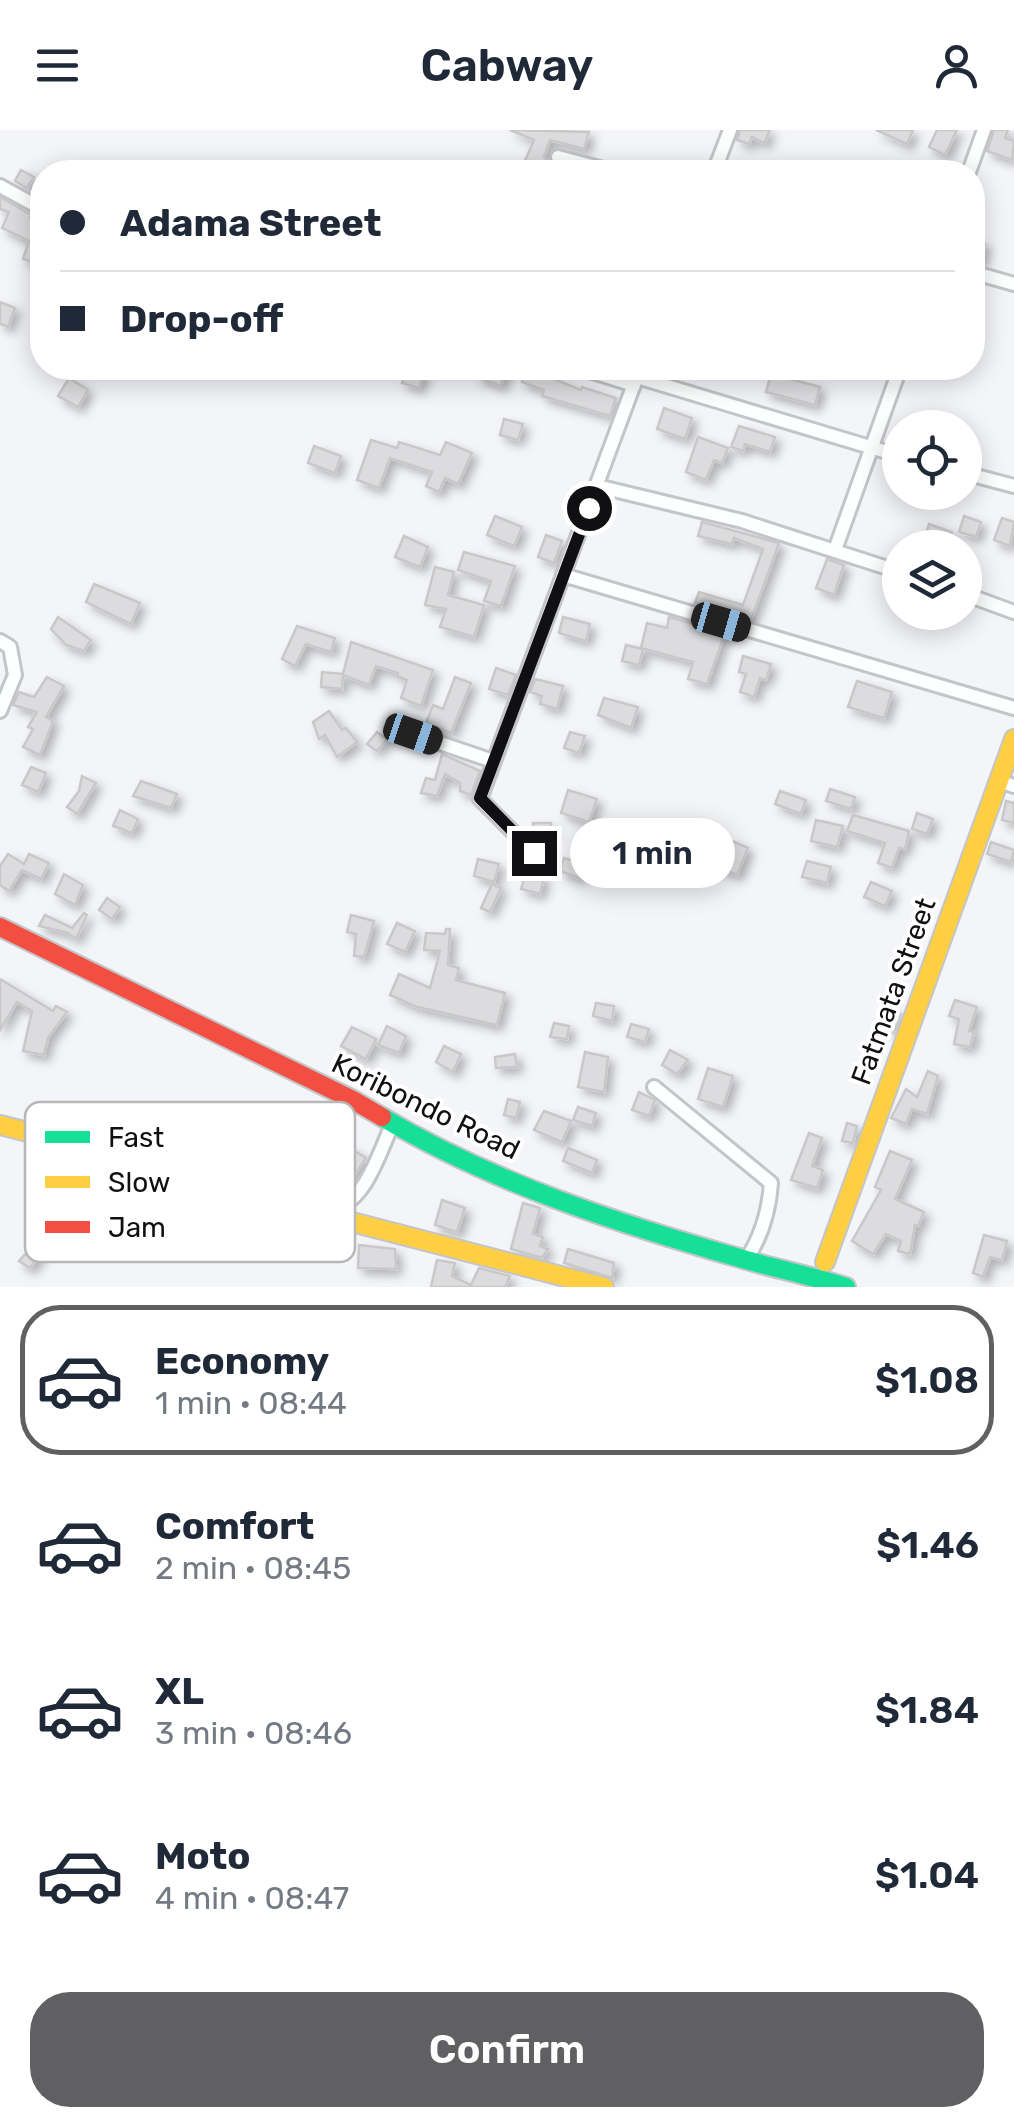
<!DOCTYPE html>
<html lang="en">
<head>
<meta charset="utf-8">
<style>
	body { margin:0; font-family:Rubik,sans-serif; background:#f2f2f3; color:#1f2937; height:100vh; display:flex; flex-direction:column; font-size:38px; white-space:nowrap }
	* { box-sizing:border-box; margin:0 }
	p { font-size:32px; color:#747a83 }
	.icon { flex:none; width:55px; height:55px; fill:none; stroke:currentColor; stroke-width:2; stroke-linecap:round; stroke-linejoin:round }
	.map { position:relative; height:1157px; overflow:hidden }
	.details { display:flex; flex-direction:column; background:#fff; flex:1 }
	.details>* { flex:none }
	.guide { position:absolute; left:30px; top:30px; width:955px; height:220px; border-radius:40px; box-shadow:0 5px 25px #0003; display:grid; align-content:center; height:220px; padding:0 30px; background:#fff }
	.buttons { position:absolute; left:882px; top:280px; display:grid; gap:20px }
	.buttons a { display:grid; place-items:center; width:100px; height:100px; border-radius:50%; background:#fff; box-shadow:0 5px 25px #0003; font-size:50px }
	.end { position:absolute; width:45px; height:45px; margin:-22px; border:12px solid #101012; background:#fff; box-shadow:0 0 0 5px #fff }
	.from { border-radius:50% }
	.bubble { position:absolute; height:70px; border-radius:35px; background:#fff; box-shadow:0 5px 25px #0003; font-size:32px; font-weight:600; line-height:70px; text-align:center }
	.car { position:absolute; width:30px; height:60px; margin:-30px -15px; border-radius:12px; box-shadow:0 0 8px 2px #0007; background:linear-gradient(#222 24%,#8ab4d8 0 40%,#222 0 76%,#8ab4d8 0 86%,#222 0) }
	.guide b { display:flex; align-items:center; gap:35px; height:95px; font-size:38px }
	.guide b+b { border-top:2px solid #e0e1e3 }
	.guide i { width:25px; height:25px; background:#1f2937 }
	ul { padding:18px 0 0; list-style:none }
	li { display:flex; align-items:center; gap:30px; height:150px; margin:0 20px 15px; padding:0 10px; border:5px solid transparent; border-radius:40px }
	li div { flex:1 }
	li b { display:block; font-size:38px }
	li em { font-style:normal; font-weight:600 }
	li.selected { border-color:#606063 }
	li>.icon { width:90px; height:90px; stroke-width:1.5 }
	.primary-button { display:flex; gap:20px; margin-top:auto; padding:20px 30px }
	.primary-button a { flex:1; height:115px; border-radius:40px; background:#606063; color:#fff; font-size:40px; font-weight:600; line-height:115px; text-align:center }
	header { display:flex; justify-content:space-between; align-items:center; height:130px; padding:0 30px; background:#fff; font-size:45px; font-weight:600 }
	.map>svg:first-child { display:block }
	.building { fill:#dcdcde; stroke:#c9c8c9; stroke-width:2.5; filter:url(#shadow) }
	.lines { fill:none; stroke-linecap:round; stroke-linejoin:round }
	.street-casing { stroke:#c4c5c8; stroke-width:18 }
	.fast-casing { stroke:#c4c5c8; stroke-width:22 }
	.slow-casing { stroke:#c4c5c8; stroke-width:22 }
	.jam-casing { stroke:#c4c5c8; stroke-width:22 }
	.street { stroke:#fdfefe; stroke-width:12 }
	.fast { stroke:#16e098; stroke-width:18 }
	.slow { stroke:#ffcf43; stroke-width:18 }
	.jam { stroke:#f24e42; stroke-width:18 }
	.route { stroke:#101012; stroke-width:12 }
	.labels { text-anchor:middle; stroke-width:8; stroke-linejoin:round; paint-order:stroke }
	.street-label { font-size:28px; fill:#101012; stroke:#fff }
	.key { fill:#fff; stroke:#b7b7b8; stroke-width:2.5 }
	.key-label { font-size:28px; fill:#101012 }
</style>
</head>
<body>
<header><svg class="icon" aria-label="menu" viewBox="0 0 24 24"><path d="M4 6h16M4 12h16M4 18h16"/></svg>Cabway<svg class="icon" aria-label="person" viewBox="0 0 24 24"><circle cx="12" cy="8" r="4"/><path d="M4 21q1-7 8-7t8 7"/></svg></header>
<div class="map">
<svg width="1014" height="1157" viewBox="0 0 1014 1157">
	<defs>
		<filter id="shadow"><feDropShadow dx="5.5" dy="5.5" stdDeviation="5" flood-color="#0004"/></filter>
	</defs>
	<rect width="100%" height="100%" fill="#f4f5f9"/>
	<g class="building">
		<path d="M510,0L589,2L584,19L550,10L544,27L554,36L577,42H520L534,10Z"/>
		<path d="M740,0H770L764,13L752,7L749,14L737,10Z"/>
		<path d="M876,0H913L907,14Z"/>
		<path d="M937,0H957L945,25L929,17Z"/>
		<path d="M994,0H1008L1005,8L1014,11L1012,30L987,21Z"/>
		<path d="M21,40L34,47L27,58L15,51Z"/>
		<path d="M0,67L31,85L30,89L42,93V135L23,129L29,111L2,98L9,82L0,79Z"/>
		<path d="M972,110L985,114L979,134L972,132Z"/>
		<path d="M0,172L15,178L8,197L0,194Z"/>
		<path d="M407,238L424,242L419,258L402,253Z"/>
		<path d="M480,238H507L501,256L477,247Z"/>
		<path d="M527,238L581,260L582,257L616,268L610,286L542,266L544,260L522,252Z"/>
		<path d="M771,244L820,257L815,275L766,262Z"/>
		<path d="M69,248L88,260L78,277L58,266Z"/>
		<path d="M664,278L692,288L685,309L657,299Z"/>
		<path d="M504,289L523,294L518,310L500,305Z"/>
		<path d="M739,296L775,307L770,322L745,314L743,321L731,317Z"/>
		<path d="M698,307L728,318L722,333L714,330L706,350L686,342Z"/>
		<path d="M371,310L397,318L399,312L440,325L446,312L472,323L458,354L445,348L439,362L426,356L432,342L390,328L379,358L357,350Z"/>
		<path d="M314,316L341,326L335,343L308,333Z"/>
		<path d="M495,386L522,397L514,416L487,405Z"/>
		<path d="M964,386L981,392L976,407L959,402Z"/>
		<path d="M1002,388L1014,392L1010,416L994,410Z"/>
		<path d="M702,392L779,413L751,490L695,473L699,462L743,475L763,419L734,408L732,414L698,406Z"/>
		<path d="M929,394L952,402L947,418L924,410Z"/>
		<path d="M546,405L562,411L554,433L538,427Z"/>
		<path d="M404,406L428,417L420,437L395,427Z"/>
		<path d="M464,422L515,436L501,476L484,471L491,451L458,440Z"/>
		<path d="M827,429L844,435L834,465L816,458Z"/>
		<path d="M435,437L454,442L448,465L484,475L474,507L440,497L446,479L425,475Z"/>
		<path d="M94,454L140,473L131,494L86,472Z"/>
		<path d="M58,487L91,510L84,521L66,515L51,499Z"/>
		<path d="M563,487L590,494L586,511L559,503Z"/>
		<path d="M669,487L725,503L707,554L688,549L693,532L641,518L647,493L667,498Z"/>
		<path d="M297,496L335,508L331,522L306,514L295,536L282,529Z"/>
		<path d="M351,512L433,540L421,576L401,568L407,550L397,546L398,543L376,536L369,555L343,545L342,559L321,557L322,542L343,544Z"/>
		<path d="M626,515L643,519L639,535L622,531Z"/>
		<path d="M743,526L771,534L766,550L760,548L754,567L740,562L746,544L739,542Z"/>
		<path d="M496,538L516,545L508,565L489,559Z"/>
		<path d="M47,547L64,556L46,587L53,591L40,625L23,617L33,599L28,597L37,582L13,575L19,562L34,567Z"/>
		<path d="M455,547L471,553L451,603L426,593L433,575L443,579Z"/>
		<path d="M535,549L563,556L557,579L540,574L542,566L530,562Z"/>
		<path d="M857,551L892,562L884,588L848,577Z"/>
		<path d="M604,568L638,577L631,598L598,585Z"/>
		<path d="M329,581L342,600L346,598L357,612L337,627L325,605L319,609L313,592Z"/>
		<path d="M377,602L387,609L377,621L367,614Z"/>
		<path d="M570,602L585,606L579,623L564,618Z"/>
		<path d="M442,624L480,641L471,665L460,661V653L445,644L437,666L421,663L426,648L435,650Z"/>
		<path d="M31,637L46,643L38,662L22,655Z"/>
		<path d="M82,646L96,653L77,684L67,677L79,661Z"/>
		<path d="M141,651L177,664L171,678L133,666Z"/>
		<path d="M830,659L855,667L851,679L826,671Z"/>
		<path d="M568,660L597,669L589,692L561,683Z"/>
		<path d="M780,661L806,670L801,684L775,674Z"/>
		<path d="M1006,671L1014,673V693L1002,690Z"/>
		<path d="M120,680L138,689L132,703L113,696Z"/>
		<path d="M917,683L933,689L927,704L912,699Z"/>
		<path d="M853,685L909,701L905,719L899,718L892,738L878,733L885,713L847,701Z"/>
		<path d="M816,690L843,696L837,717L811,711Z"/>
		<path d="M533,693H551V705L533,706Z"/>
		<path d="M615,702L646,713L648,707L667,712L663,729L633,721L630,726L610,718Z"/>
		<path d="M730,710L748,718L737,745L718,737Z"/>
		<path d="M991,712L1014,720L1011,732L987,724Z"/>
		<path d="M8,724L24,734L29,724L49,733L41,749L22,740L9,761L0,755V736Z"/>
		<path d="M564,728L586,735L579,748L560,741Z"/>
		<path d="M478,729L499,734L494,752L474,746Z"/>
		<path d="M807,731L831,737L827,753L802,747Z"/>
		<path d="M526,742L544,747L540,764L521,759Z"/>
		<path d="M64,744L83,755L75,775L55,764Z"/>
		<path d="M871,752L892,761L885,776L864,767Z"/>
		<path d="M492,754L501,758L490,782L481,778Z"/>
		<path d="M107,768L120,777L112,789L99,780Z"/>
		<path d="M84,783L87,785L76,809L68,803L39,796L45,785L72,798Z"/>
		<path d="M351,785L374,791L364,827L354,826L356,804L347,802Z"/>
		<path d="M397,793L415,801L405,822L387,814Z"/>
		<path d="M446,799H450L448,835L459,838L456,850L505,863L497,895L417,877L390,865L399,844L430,858L440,821L424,820L426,803L445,804Z"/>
		<path d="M0,849L53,881L56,876L67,882L48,908L44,925L23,921L32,881L17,872L0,900Z"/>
		<path d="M955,870L977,877L969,901L974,902L970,917L954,914L959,889L949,886Z"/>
		<path d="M596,873L614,876L612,891L593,886Z"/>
		<path d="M888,879L901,884L895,900L882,896Z"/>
		<path d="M554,893L569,896L567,909L550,907Z"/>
		<path d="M631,894L649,899L645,912L627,907Z"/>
		<path d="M387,896L406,906L399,923L378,915Z"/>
		<path d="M352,897L376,909L366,929L341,916Z"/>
		<path d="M444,916L461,924L453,942L436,932Z"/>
		<path d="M670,920L688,930L677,944L662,935Z"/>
		<path d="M585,922L608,927L604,962L578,957Z"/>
		<path d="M515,924L517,937L496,938L495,927Z"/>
		<path d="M708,938L733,946L723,977L698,969Z"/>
		<path d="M928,941L938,946L927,984L912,979L906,994L891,988L906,959L917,967Z"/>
		<path d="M639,962L655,970L649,986L632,980Z"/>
		<path d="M508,969L520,972L516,988L504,985Z"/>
		<path d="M578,977L596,983L592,996L573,990Z"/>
		<path d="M544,981L571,991L562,1012L534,1000Z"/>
		<path d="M847,993L857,996L853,1013L842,1011Z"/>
		<path d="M809,1003L822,1008L812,1036L823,1040L817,1058L791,1050Z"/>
		<path d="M340,1012L366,1028L354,1046L349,1042L334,1066L314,1052Z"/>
		<path d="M568,1018L597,1030L592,1043L563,1031Z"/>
		<path d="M890,1021L912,1030L895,1069L924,1082L918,1096L915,1095L910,1124L898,1121L901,1111L886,1104L873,1124L852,1111L881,1060L875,1057Z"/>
		<path d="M442,1070L465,1078L457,1102L435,1095Z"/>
		<path d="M523,1073L540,1078L533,1104L543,1107L540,1116L548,1119L542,1128L511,1119Z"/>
		<path d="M984,1105L1007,1111L1002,1130L990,1127L983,1147L973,1143Z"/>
		<path d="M359,1115L395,1119L396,1139L358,1138Z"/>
		<path d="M30,1119L41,1123L30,1138L19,1131Z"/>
		<path d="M568,1119L614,1133L612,1148L564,1133Z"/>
		<path d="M437,1130L455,1133L452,1146L471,1155L479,1138L510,1146L505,1157H431Z"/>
	</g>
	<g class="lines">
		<g class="street-casing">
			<g id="street">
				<path d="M558,27L614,42"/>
				<path d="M714,42L730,0"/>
				<path d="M969,42L984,0"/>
				<path d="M0,56L42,79"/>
				<path d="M972,142L1014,154"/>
				<path d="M580,238L634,255"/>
				<path d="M637,247L900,326"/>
				<path d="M965,343L1014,356"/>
				<path d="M597,356L742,391L900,442"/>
				<path d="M835,420L900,238"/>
				<path d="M563,445L1014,578"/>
				<path d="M965,464L1014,482"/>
				<path d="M0,511L10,517L15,545L0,581"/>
				<path d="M413,604L493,631"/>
				<path d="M999,651L1014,656"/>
				<path d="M534,723L480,669L640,238"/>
				<path d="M654,957L771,1053C769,1081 762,1106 746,1130"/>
				<path d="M326,1082C365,1075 377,1028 392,995"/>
			</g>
		</g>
		<g class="fast-casing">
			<path id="fast" d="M382,987C493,1053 619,1094 743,1129C777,1139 812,1146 846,1157"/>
		</g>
		<g class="slow-casing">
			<g id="slow">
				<path d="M0,995L217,1051L313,1082L604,1157"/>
				<path d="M825,1132L1014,609"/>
			</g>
		</g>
		<g class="jam-casing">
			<path id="jam" d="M0,797L353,970L382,987"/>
		</g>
		<use href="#street" class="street"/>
		<use href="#fast" class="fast"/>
		<use href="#slow" class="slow"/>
		<use href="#jam" class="jam"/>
	</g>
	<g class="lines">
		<path class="route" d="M534,723L480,668L589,378"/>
	</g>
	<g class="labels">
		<g class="street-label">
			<text transform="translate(893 861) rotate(-70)" y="10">Fatmata Street</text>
			<text transform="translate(426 976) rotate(26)" y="10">Koribondo Road</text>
		</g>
	</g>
	<rect x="25" y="972" width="330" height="160" rx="15" class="key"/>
	<rect x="45" y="1001" width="45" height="12" fill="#16e098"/>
	<rect x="45" y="1046" width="45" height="12" fill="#ffcf43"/>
	<rect x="45" y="1091" width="45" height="12" fill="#f24e42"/>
	<g class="key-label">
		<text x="108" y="1017">Fast</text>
		<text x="108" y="1062">Slow</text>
		<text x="108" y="1107">Jam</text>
	</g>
</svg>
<div class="buttons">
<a><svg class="icon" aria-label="locate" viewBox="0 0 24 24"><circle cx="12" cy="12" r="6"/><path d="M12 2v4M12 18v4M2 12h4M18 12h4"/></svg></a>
<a><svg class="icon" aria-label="layers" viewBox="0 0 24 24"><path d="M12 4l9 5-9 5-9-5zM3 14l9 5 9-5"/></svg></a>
</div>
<i class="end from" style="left:589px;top:378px"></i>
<i class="end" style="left:534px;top:723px"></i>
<div class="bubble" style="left:570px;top:688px;width:165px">1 min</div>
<i class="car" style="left:721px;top:492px;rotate:106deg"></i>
<i class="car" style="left:413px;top:604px;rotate:109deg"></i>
<div class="guide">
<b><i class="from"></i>Adama Street</b>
<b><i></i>Drop-off</b>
</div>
</div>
<section class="details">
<ul>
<li class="selected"><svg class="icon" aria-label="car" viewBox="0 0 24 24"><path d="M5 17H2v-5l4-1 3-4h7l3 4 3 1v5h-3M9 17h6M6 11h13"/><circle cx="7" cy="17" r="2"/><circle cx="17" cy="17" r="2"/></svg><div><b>Economy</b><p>1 min · 08:44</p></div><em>$1.08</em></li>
<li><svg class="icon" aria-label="car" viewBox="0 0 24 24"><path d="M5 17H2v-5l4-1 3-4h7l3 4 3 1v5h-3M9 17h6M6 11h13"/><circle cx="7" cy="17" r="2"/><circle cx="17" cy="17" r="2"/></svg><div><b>Comfort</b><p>2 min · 08:45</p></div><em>$1.46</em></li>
<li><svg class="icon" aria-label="car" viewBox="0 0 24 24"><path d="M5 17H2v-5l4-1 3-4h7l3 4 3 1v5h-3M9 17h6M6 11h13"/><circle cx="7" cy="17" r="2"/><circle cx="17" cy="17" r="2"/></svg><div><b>XL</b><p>3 min · 08:46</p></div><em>$1.84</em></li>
<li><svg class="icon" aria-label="car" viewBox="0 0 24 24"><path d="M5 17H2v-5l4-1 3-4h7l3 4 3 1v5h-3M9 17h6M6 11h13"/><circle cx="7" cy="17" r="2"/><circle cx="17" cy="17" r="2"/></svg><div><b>Moto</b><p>4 min · 08:47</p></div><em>$1.04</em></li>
</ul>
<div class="primary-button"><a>Confirm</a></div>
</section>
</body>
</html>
